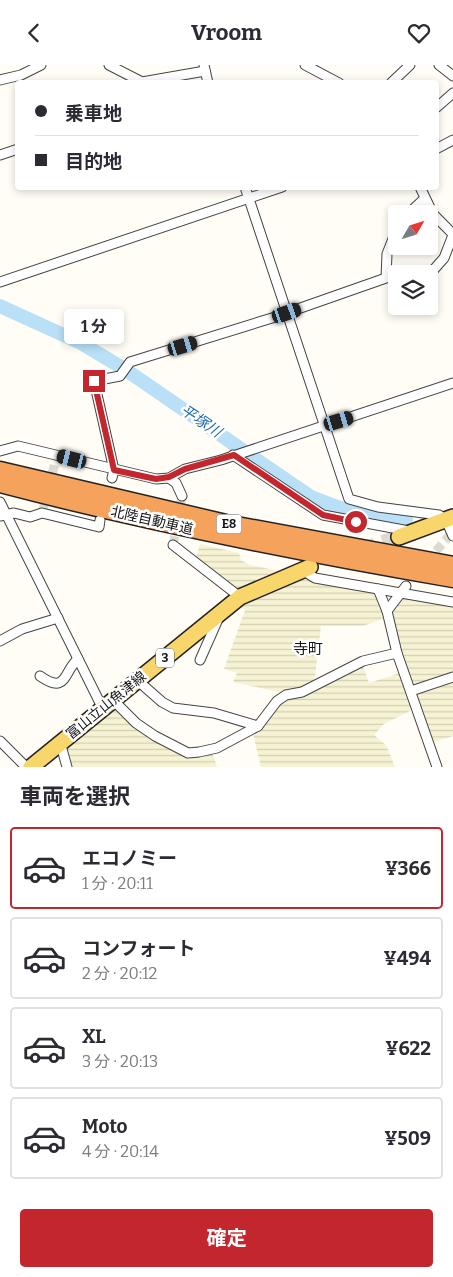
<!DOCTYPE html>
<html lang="ja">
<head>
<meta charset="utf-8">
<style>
	body { margin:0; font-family:Bitter,"Noto Sans JP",serif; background:#f7f7f7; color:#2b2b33; height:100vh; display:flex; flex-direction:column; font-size:19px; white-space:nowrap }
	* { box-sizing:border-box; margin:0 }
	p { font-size:16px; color:#7c7c81 }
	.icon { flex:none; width:28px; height:28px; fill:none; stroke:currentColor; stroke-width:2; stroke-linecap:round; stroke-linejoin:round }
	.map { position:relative; height:702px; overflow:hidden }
	.drawer { display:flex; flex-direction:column; background:#fff; flex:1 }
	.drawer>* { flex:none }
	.banner { position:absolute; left:15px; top:15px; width:424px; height:110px; border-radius:5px; box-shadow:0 2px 8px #0003; display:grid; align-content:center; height:110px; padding:0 20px; background:#fff }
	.needle { width:32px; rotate:51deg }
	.tools { position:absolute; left:388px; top:140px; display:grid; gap:10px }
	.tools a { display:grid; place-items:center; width:50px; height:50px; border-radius:5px; background:#fff; box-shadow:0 2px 8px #0003; font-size:25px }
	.end { position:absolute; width:22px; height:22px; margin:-11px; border:6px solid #c4262e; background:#fff; box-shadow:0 0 0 2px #fff }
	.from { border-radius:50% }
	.bubble { position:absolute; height:35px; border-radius:5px; background:#fff; box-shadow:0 2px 8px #0003; font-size:16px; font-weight:700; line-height:35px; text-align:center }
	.car { position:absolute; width:15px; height:30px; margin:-15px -8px; border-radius:6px; box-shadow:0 0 4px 1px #0007; background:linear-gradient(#222 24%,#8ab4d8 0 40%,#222 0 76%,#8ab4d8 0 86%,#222 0) }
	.banner b { display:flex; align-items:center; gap:18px; height:48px; font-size:19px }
	.banner b+b { border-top:1px solid #e1e1e2 }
	.banner i { width:12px; height:12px; background:#2b2b33 }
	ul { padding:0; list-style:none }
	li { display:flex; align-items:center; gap:15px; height:82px; margin:0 10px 8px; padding:0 10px; border:2px solid #e1e1e2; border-radius:5px }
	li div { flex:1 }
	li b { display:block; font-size:19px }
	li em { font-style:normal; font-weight:700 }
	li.current { border-color:#c4262e }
	li>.icon { width:45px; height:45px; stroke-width:1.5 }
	h2 { padding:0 20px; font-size:22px; line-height:60px }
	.primary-button { display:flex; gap:10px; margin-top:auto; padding:10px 20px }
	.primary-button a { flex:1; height:58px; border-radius:5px; background:#c4262e; color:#fff; font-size:20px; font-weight:700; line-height:58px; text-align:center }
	header { display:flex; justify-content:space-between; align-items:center; height:65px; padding:0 20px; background:#fff; font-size:22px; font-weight:700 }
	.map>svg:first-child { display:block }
	.farmland { fill:url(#farmland-rules) }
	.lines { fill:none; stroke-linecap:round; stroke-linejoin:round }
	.river { stroke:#b9e0f7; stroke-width:14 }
	.street-tunnel { stroke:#dbdad3; stroke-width:9; stroke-dasharray:9 4.5; stroke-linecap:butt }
	.primary-tunnel { stroke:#dbdad3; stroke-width:15; stroke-dasharray:15 8; stroke-linecap:butt }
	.street-casing { stroke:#444; stroke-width:11 }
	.primary-casing { stroke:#222; stroke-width:18 }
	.highway-casing { stroke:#222; stroke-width:19 }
	.street { stroke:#fff; stroke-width:9 }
	.primary { stroke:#f9d66b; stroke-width:15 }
	.highway { stroke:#f5a25d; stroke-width:16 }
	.route { stroke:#c4262e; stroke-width:6 }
	.labels { text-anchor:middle; stroke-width:5; stroke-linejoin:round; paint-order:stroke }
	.shield { fill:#fff; stroke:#585858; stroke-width:1 }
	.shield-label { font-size:12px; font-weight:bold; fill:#111 }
	.street-label { font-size:14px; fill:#111; stroke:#fff }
	.water-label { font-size:15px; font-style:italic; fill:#1768a6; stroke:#fff }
	.neighbourhood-label { font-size:15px; fill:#111; stroke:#fff }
</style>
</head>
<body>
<header><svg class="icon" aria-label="back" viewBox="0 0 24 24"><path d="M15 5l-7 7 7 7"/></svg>Vroom<svg class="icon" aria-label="heart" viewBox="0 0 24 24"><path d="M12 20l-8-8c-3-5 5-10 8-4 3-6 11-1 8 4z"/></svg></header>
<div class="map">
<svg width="453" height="702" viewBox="0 0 453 702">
	<defs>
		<pattern id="farmland-rules" width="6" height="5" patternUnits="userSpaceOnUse" patternTransform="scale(1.25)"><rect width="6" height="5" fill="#f6f3d4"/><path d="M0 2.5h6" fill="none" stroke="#d2cfb5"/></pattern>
	</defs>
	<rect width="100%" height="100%" fill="#fffdf5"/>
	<g class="farmland">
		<path d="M200,479L239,488L241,495L250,500L279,506L281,510L240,529L195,496Z"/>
		<path d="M297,513L376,527L385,553L363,561H321L314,619L283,628L233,617L237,608L224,604L245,545L239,541L250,533Z"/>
		<path d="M402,532L453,540V610L413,624L389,548Z"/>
		<path d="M363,601L369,618L400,608L414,644L384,659L374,670L386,680L395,702H261L253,669L261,663L283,636L331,618Z"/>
		<path d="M453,615V671L431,678L414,628Z"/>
		<path d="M111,642L117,643L185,691L192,692L212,688L217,702H69L62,681Z"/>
	</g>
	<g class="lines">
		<path class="river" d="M0,241L81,278L126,305L311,432L340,443L406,455"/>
		<g class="street-tunnel">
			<path d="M42,448L57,390"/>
			<path d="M173,480L182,431"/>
			<path d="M427,496L451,469"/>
		</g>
		<path class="primary-tunnel" d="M361,485L399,472"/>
		<g class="street-casing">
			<g id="street">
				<path d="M109,0L142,17L205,6"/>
				<path d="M204,0L208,18"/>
				<path d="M305,0L339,18"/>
				<path d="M439,0L453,11"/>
				<path d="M0,15L21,10L41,0"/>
				<path d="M391,18L410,0"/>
				<path d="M436,43L453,28"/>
				<path d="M436,84L453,75"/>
				<path d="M0,90L18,84"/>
				<path d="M245,122L349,434L378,442L439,450L446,455L453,471"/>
				<path d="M420,122L433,149L453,169"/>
				<path d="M408,149L424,134"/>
				<path d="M429,210L444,193L453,170"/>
				<path d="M0,217L282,122"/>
				<path d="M0,386L18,381L156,414L169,413L185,404L221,395L453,318"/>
				<path d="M233,390L323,450L409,466"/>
				<path d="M112,413L114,405L94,316L120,311L130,297L272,253L386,213L387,189L396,166"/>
				<path d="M169,413L176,418L182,431"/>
				<path d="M0,437L102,642"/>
				<path d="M0,451L14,448L30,452L42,448L99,462L100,455"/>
				<path d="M173,480L240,532"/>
				<path d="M302,505L315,513L453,537"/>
				<path d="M406,521L387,546L397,588L437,702"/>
				<path d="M378,524L387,546"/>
				<path d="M0,576L22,564L58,553"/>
				<path d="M200,595L219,552"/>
				<path d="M40,611C67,630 63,607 78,594"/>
				<path d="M137,615L162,637L173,643L214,648L258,661"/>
				<path d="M411,626L453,612"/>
				<path d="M113,635L136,658L155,671L188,688L199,687L217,683L258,661L277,636L286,630L302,627L363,596L397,588"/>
				<path d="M0,676L26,702"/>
				<path d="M60,677L67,702"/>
			</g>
		</g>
		<g class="primary-casing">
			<g id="primary">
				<path d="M399,472L453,452"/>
				<path d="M31,702L240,532L310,502"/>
			</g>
		</g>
		<g class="highway-casing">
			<g id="highway">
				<path d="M0,405L226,458L453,500"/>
				<path d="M0,419C149,458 301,488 453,514"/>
			</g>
		</g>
		<use href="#street" class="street"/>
		<use href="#primary" class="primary"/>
		<use href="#highway" class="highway"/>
	</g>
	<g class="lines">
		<path class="route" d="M94,316L114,405L156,414L169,412L185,404L234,390L323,450L356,457"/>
	</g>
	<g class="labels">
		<g class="shield">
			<rect x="216.5" y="449.5" width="25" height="19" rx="4"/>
			<rect x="156" y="583.5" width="18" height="19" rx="4"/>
		</g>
		<g class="shield-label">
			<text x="229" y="463">E8</text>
			<text x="165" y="597">3</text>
		</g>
		<g class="street-label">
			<text transform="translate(152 455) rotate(13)" y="5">北陸自動車道</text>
			<text transform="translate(106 640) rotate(-39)" y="5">富山立山魚津線</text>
		</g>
		<g class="water-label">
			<text transform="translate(201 356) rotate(34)" y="5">平塚川</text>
		</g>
		<g class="neighbourhood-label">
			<text x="308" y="589">寺町</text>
		</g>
	</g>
</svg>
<div class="tools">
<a><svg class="needle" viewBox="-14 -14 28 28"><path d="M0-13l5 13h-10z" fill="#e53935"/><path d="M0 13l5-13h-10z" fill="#7c7c81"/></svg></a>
<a><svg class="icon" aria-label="layers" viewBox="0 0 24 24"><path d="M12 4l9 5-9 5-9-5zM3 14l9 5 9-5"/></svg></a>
</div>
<i class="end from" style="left:356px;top:457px"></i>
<i class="end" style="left:94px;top:316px"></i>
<div class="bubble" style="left:64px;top:244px;width:60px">1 分</div>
<i class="car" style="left:287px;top:248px;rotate:71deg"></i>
<i class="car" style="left:183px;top:281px;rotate:73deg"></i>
<i class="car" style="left:339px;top:356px;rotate:73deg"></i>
<i class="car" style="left:72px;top:394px;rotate:284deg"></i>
<div class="banner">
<b><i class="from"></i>乗車地</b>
<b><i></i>目的地</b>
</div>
</div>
<section class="drawer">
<h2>車両を選択</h2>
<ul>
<li class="current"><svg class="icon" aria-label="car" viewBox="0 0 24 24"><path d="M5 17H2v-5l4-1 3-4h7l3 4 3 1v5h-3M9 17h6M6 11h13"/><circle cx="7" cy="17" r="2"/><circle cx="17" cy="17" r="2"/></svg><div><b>エコノミー</b><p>1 分 · 20:11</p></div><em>¥366</em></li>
<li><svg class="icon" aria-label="car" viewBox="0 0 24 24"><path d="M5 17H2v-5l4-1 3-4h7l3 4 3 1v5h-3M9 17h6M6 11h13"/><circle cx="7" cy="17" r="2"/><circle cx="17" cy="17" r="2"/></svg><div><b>コンフォート</b><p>2 分 · 20:12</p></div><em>¥494</em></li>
<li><svg class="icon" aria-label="car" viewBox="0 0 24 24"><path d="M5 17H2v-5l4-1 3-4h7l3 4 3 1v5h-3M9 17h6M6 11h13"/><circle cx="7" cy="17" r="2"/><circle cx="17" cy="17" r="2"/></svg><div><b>XL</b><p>3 分 · 20:13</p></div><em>¥622</em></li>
<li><svg class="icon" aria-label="car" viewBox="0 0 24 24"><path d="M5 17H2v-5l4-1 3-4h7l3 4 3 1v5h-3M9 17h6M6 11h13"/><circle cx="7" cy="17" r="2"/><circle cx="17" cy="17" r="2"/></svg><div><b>Moto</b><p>4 分 · 20:14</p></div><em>¥509</em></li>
</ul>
<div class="primary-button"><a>確定</a></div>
</section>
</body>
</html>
